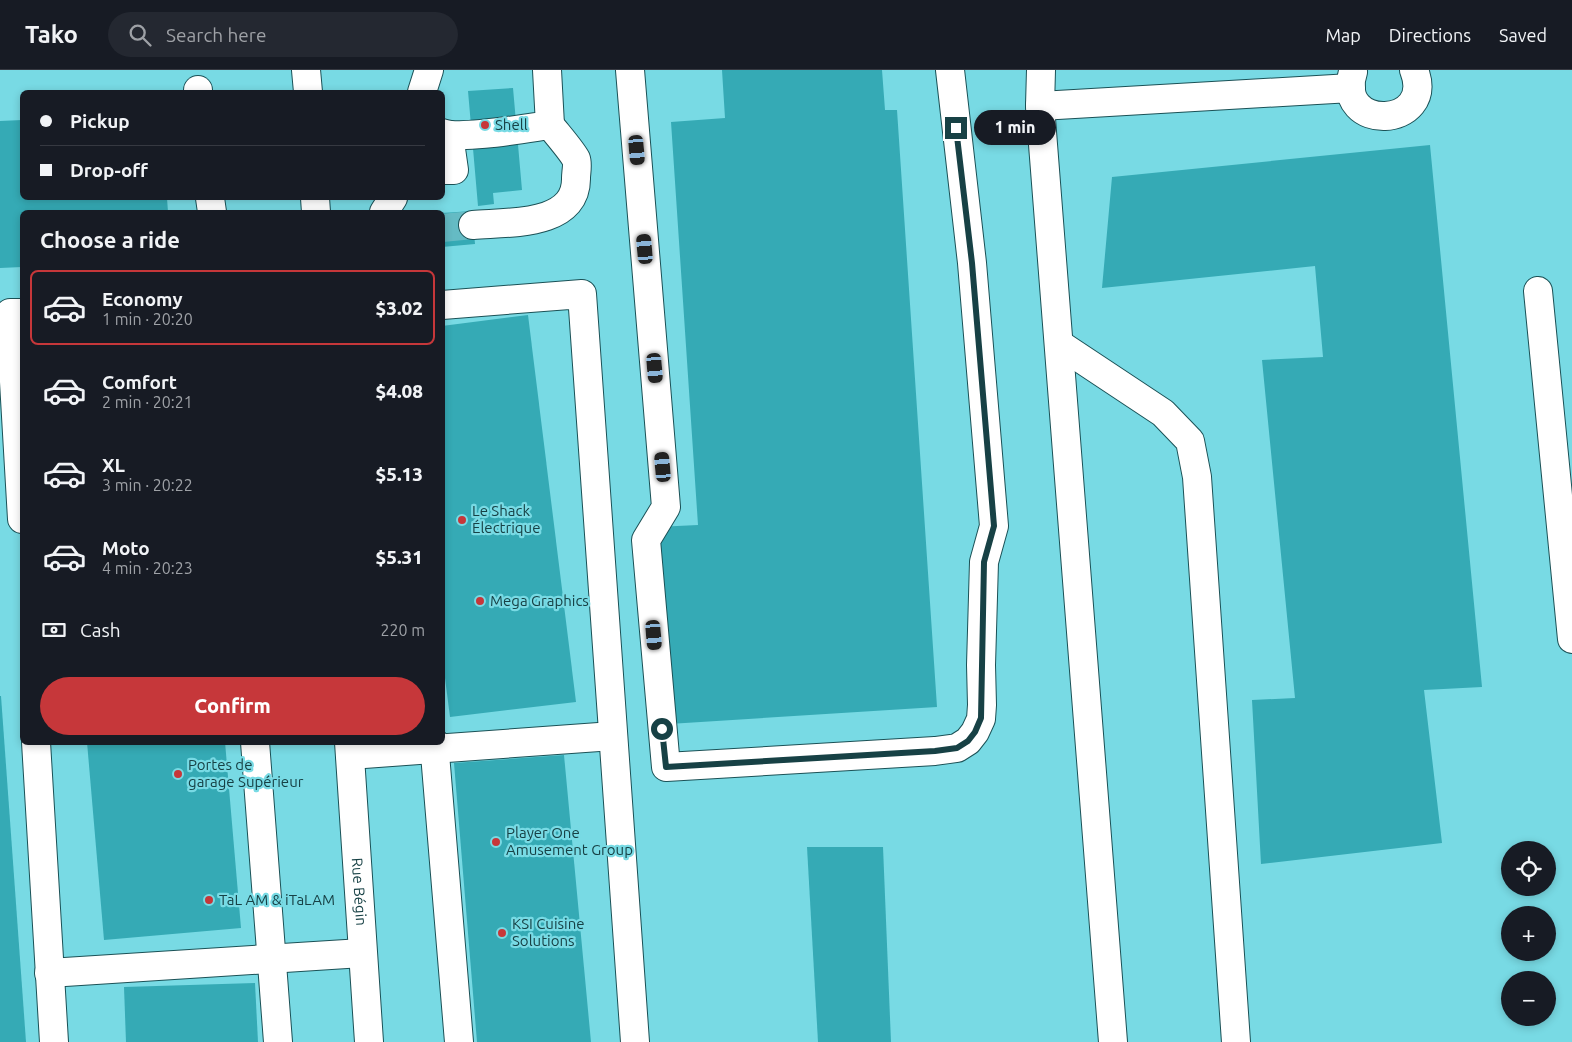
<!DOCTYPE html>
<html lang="en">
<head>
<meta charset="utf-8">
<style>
	body { margin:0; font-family:Ubuntu,sans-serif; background:#242831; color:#f1f3f6; height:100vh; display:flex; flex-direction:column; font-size:19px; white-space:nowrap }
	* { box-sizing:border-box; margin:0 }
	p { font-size:16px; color:#9ea1a6 }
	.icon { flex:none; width:28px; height:28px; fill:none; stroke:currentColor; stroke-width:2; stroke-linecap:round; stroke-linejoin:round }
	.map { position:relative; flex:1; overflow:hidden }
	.drawer { position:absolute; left:20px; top:140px; width:425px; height:535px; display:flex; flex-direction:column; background:#171b24; border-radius:8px; box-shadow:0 2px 8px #0003 }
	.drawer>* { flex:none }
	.top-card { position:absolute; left:20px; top:20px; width:425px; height:110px; border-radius:8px; box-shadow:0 2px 8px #0003; display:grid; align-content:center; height:110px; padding:0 20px; background:#171b24 }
	.controls { position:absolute; left:1501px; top:771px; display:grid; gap:10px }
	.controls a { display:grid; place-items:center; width:55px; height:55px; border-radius:50%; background:#171b24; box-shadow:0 2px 8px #0003; font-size:25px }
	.end { position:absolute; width:22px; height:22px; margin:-11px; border:6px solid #174145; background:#fff; box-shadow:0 0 0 2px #fff }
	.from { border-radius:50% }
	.bubble { position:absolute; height:35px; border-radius:18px; background:#171b24; box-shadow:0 2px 8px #0003; font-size:16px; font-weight:800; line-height:35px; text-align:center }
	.car { position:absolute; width:15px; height:30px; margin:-15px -8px; border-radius:6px; box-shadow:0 0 4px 1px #0007; background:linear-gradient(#222 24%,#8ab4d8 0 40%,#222 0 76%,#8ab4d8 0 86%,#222 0) }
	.top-card b { display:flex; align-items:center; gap:18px; height:48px; font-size:19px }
	.top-card b+b { border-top:1px solid #363941 }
	.top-card i { width:12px; height:12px; background:#f1f3f6 }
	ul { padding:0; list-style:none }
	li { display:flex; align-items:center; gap:15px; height:75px; margin:0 10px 8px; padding:0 10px; border:2px solid transparent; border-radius:8px }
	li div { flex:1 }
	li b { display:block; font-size:19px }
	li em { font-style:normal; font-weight:800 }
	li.current { border-color:#c6373a }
	li>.icon { width:45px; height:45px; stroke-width:1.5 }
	h2 { padding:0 20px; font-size:22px; line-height:60px }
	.pay { display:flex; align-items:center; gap:12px; height:55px; padding:0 20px; font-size:19px }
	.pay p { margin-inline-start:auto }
	.action { display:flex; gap:10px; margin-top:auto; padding:10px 20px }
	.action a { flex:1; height:58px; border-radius:30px; background:#c6373a; color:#fff; font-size:20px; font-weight:800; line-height:58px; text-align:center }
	header { display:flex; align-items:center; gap:30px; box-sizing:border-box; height:70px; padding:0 25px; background:#171b24; border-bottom:1px solid #363941 }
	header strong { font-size:24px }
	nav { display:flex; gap:28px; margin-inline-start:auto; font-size:18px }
	.search { width:350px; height:45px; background:#242831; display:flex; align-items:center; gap:12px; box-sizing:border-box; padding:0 18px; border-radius:28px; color:#9ea1a6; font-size:19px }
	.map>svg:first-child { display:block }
	.building { fill:#35aab5 }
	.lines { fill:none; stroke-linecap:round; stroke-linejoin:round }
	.minor-tunnel { stroke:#65bbc4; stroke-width:28; stroke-dasharray:28 14; stroke-linecap:butt }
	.minor-casing { stroke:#1b5156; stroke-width:30 }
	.minor { stroke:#fff; stroke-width:28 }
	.route { stroke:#174145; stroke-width:6 }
	.poi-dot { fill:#c6373a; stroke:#78dae4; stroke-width:2 }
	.labels { text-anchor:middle; stroke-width:4.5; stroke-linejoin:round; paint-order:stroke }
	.poi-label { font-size:15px; fill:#174145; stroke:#78dae4; text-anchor:start }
	.street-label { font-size:15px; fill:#174145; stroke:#78dae4 }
</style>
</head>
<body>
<header>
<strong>Tako</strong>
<div class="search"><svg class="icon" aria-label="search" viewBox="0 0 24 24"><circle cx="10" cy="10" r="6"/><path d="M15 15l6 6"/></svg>Search here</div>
<nav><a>Map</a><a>Directions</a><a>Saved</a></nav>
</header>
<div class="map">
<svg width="1572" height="972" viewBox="0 0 1572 972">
	<rect width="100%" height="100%" fill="#78dae4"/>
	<g class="building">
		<path d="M722,0H882L885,40H897L937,637L669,654L656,457L698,455L671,52L725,48Z"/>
		<path d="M513,18L522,120L493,123L494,134L478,136L468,21Z"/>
		<path d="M22,50V128H167L168,142H22V197L0,198V51Z"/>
		<path d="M1430,75L1482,617L1424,620L1442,773L1261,794L1252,630L1295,628L1262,290L1323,287L1315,196L1102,218L1112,107Z"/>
		<path d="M472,141L475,174L442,177V143Z"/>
		<path d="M528,245L576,632L450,647L442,585V256Z"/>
		<path d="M0,626H1L26,972H0Z"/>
		<path d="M87,672H225L241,858L104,870Z"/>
		<path d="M564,685L591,972H477L454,693Z"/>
		<path d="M807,777H883L891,972H818Z"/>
		<path d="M255,913L258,972H126L124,917Z"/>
	</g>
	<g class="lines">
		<path class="minor-tunnel" d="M442,158L473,155"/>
		<g class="minor-casing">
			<g id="minor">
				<path d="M306,0L308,22"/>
				<path d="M630,0L666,437L646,470L666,697L935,681L957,678L968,671L975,662L981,649L982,635L981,595L984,492L994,456L972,193L950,0"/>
				<path d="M1041,0L1040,36L1113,972"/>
				<path d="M1353,2C1334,63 1437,59 1414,0"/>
				<path d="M198,20V22"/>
				<path d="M422,22L429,0"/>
				<path d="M1040,36L1351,18"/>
				<path d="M442,63C460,70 528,58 550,55L547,0"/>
				<path d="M442,100H454L449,65"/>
				<path d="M210,128L212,142"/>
				<path d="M315,128L316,142"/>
				<path d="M384,142L393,128"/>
				<path d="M473,155C507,152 577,157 576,108C576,103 578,94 576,89C572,81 557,64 550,55"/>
				<path d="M1538,221L1572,569"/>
				<path d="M442,235L582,224L635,972"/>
				<path d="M22,243H10L22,449"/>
				<path d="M1059,274L1163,343L1190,371L1197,407L1236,972"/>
				<path d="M36,672L54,972"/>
				<path d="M255,672L278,972"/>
				<path id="s1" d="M349,672L369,972"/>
				<path d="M434,672L459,972"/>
				<path d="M350,685L613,666"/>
				<path d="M49,903L362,883"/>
			</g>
		</g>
		<use href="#minor" class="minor"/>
	</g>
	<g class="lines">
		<path class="route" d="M662,659L666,697L935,681L957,678L968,671L975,662L981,648L984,492L994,456L972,193L956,58"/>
	</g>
	<g class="poi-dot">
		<circle cx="485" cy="55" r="5"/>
		<circle cx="462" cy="450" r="5"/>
		<circle cx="480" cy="531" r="5"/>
		<circle cx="178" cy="704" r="5"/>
		<circle cx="496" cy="772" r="5"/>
		<circle cx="209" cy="830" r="5"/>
		<circle cx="502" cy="863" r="5"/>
	</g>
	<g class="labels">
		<g class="poi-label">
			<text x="495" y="60">Shell</text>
			<text x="472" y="446">Le Shack<tspan x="472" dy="17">Électrique</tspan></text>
			<text x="490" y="536">Mega Graphics</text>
			<text x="188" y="700">Portes de<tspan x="188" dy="17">garage Supérieur</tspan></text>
			<text x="506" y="768">Player One<tspan x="506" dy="17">Amusement Group</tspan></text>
			<text x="219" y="835">TaL AM &amp; iTaLAM</text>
			<text x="512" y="859">KSI Cuisine<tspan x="512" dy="17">Solutions</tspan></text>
		</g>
		<g class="street-label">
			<text dy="5" stroke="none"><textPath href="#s1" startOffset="150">Rue Bégin</textPath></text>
		</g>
	</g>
</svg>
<div class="controls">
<a><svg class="icon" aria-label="locate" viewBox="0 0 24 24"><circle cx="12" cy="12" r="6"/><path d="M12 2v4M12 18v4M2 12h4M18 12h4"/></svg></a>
<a>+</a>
<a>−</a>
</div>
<i class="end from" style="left:662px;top:659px"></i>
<i class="end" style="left:956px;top:58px"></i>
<div class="bubble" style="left:974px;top:40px;width:82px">1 min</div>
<i class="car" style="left:637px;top:80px;rotate:175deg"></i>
<i class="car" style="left:645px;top:179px;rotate:355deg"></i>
<i class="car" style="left:655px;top:298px;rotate:175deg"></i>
<i class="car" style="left:663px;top:397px;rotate:355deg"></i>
<i class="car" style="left:654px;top:565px;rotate:175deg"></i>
<div class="top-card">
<b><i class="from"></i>Pickup</b>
<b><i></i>Drop-off</b>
</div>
<section class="drawer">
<h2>Choose a ride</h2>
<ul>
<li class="current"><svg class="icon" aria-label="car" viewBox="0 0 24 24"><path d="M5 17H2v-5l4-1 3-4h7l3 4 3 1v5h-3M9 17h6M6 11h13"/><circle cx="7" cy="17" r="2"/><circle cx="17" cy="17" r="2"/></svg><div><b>Economy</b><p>1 min · 20:20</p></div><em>$3.02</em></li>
<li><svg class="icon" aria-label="car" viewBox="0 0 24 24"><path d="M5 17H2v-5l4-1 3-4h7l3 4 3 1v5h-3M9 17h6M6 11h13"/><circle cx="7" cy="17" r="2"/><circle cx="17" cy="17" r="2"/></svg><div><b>Comfort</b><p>2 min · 20:21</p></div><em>$4.08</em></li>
<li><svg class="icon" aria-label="car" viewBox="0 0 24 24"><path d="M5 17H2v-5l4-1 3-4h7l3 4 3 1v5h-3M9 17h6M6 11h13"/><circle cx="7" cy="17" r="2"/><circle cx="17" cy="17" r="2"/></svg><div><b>XL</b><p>3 min · 20:22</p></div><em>$5.13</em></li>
<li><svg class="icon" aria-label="car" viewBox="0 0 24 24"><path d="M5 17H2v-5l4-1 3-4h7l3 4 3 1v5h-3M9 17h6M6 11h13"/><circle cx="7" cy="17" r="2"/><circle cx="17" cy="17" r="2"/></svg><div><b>Moto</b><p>4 min · 20:23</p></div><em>$5.31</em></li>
</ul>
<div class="pay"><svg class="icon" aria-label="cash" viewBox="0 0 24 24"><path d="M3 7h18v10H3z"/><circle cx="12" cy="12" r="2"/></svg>Cash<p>220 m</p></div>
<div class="action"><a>Confirm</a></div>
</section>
</div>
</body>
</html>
